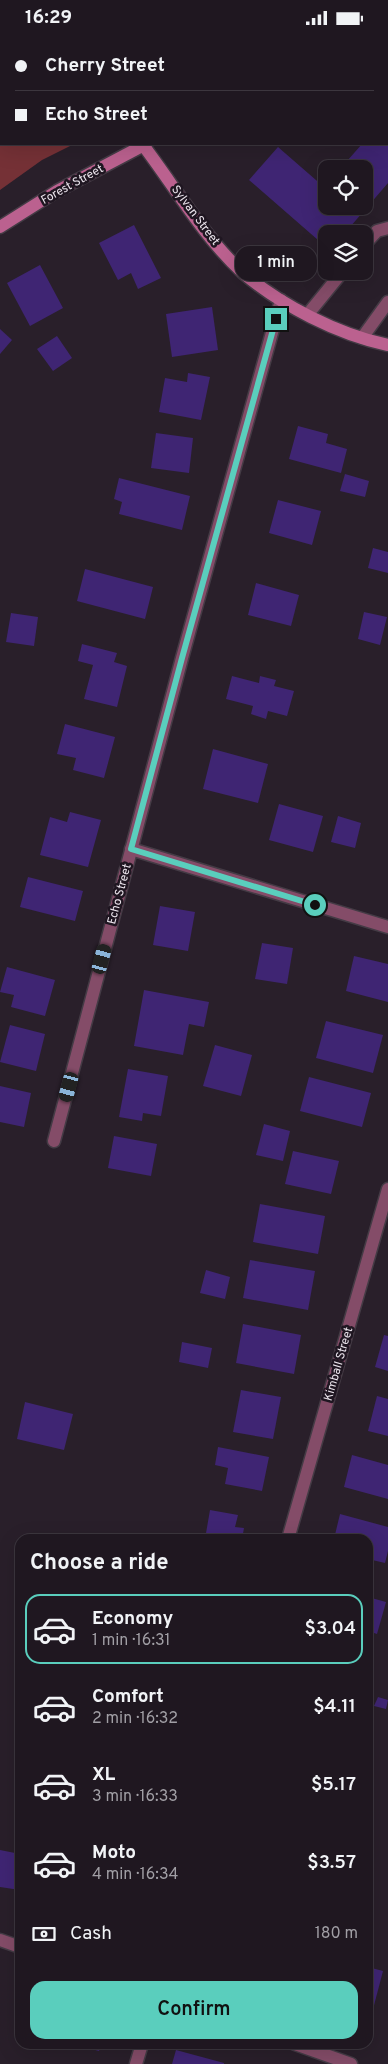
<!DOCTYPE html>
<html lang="en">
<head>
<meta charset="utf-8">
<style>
	body { margin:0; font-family:Overpass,sans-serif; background:#2c242d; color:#f1f3f6; height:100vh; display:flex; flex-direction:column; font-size:19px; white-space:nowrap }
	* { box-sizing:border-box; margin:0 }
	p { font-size:16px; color:#a19fa5 }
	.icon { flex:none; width:28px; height:28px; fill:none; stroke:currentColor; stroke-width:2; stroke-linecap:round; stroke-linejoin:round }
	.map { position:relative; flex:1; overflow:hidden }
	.side { position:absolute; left:15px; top:1499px; width:358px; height:515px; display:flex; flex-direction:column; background:#1f1720; border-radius:15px; box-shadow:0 5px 20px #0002,0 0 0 1px #3c363e }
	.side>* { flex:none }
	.top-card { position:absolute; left:0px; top:0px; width:389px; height:110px; box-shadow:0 5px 20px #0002,0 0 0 1px #3c363e; display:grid; align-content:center; height:110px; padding:0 15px; background:#1f1720 }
	.buttons { position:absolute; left:318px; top:125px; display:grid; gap:10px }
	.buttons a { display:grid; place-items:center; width:55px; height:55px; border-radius:10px; background:#1f1720; box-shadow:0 5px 20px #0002,0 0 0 1px #3c363e; font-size:25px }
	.end { position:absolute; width:22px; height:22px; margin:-11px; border:6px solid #5acebd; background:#111; box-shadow:0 0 0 2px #111 }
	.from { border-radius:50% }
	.bubble { position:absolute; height:35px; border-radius:15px; background:#1f1720; box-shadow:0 5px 20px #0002,0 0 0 1px #3c363e; font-size:16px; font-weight:600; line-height:35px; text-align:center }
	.car { position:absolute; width:15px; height:30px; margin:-15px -8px; border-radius:6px; box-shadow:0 0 4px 1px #0007; background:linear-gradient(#222 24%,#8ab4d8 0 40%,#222 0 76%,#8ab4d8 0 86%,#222 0) }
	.top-card b { display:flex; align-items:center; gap:18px; height:48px; font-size:19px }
	.top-card b+b { border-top:1px solid #3c363e }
	.top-card i { width:12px; height:12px; background:#f1f3f6 }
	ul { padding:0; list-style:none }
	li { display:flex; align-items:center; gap:15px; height:70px; margin:0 10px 8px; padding:0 5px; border:2px solid transparent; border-radius:15px }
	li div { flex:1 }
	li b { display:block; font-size:19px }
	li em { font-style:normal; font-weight:600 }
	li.on { border-color:#5acebd }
	li>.icon { width:45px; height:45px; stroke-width:1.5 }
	h2 { padding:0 15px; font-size:22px; line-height:60px }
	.pay { display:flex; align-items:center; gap:12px; height:55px; padding:0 15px; font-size:19px }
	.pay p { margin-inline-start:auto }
	.primary-button { display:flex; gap:10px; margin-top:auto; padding:10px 15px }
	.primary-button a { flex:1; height:58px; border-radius:15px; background:#5acebd; color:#111; font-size:20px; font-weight:600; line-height:58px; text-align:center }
	.status { display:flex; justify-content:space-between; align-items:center; height:35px; padding:0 25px; background:#1f1720; direction:ltr }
	.status svg { height:14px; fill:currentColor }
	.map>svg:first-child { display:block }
	.green { fill:#753136 }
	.building { fill:#3f2573 }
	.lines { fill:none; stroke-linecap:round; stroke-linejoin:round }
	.lane-casing { stroke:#443b45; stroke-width:15 }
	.street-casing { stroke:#443b45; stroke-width:15 }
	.secondary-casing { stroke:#443b45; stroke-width:15 }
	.lane { stroke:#844c68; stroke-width:12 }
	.street { stroke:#844c68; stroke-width:12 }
	.secondary { stroke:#bb618f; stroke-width:12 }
	.route { stroke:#5acebd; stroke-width:6 }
	.labels { text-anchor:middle; stroke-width:5; stroke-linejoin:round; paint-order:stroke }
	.street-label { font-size:12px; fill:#ece5ed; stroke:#1f1621 }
</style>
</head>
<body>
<div class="status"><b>16:29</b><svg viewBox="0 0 49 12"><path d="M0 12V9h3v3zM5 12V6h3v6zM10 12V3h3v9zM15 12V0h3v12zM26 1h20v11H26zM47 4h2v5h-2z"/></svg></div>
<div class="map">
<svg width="388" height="2029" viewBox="0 0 388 2029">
	<rect width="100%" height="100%" fill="#291f2a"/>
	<path class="green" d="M0,0H213L215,1H1V109H74L42,125L0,155Z"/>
	<g class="building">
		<path d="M362,109H388V148L344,199H326V212L249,145L278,112L324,152L326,150V171H364V134H340Z"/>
		<path d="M134,190L161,243L138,254L131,238L118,245L99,208Z"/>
		<path d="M40,230L63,273L30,291L7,248Z"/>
		<path d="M212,272L218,315L172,322L166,279Z"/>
		<path d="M0,294L12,305L0,319Z"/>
		<path d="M57,301L72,323L53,336L37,314Z"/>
		<path d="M188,338L210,342L201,385L159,377L165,343L187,347Z"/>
		<path d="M298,391L328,399L326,408L347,414L341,438L289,424Z"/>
		<path d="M156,398L193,403L189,438L151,433Z"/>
		<path d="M345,439L369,446L365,462L340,456Z"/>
		<path d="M119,443L190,461L182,495L119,479L122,467L114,464Z"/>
		<path d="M278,465L321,476L312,510L269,498Z"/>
		<path d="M373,513L388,517V538L368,533Z"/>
		<path d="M85,534L153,552L145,584L77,566Z"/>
		<path d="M256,548L299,560L291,591L248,580Z"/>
		<path d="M364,577L387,582L380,610L358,604Z"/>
		<path d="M11,578L38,582L34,611L6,607Z"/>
		<path d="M82,609L117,618L114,627L127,631L117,672L84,664L93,630L78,626Z"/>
		<path d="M232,641L259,648L260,641L276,645L274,651L294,656L287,681L268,676L266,684L251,679L253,671L226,664Z"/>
		<path d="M65,689L115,702L104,743L73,735L76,723L57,719Z"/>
		<path d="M213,714L268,729L258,768L203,754Z"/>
		<path d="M279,769L323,781L313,817L269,805Z"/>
		<path d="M70,777L101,785L88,832L40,820L50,782L67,787Z"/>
		<path d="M338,781L361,788L355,813L331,807Z"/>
		<path d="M28,842L83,856L75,886L20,872Z"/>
		<path d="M160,871L195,877L188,916L153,910Z"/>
		<path d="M262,908L293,913L287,949L255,944Z"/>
		<path d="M354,921L388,929V967L346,956Z"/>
		<path d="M7,932L55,945L45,981L11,972L14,960L0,957Z"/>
		<path d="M144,955L209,967L204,992L189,989L183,1020L134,1011Z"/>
		<path d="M326,986L383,1000L373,1038L316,1023Z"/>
		<path d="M10,990L45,999L36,1036L0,1027Z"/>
		<path d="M215,1010L252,1020L241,1061L203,1051Z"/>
		<path d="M128,1034L168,1041L161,1081L143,1078L142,1086L119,1082Z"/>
		<path d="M309,1042L371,1058L362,1092L300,1076Z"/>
		<path d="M0,1051L31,1058L24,1092L0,1087Z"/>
		<path d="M264,1089L290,1096L283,1126L256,1120Z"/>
		<path d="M114,1101L157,1109L151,1141L108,1133Z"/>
		<path d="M293,1116L339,1126L331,1159L285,1149Z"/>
		<path d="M260,1169L325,1181L318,1219L253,1207Z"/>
		<path d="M250,1225L315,1236L308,1275L243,1263Z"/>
		<path d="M206,1235L230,1242L225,1264L200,1258Z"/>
		<path d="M243,1289L301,1300L294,1339L236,1328Z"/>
		<path d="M384,1300L388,1301V1336L375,1332Z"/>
		<path d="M182,1307L212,1313L208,1333L179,1327Z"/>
		<path d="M241,1355L281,1362L273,1404L233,1397Z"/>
		<path d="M377,1361L388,1364V1401L368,1396Z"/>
		<path d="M25,1367L73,1379L64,1415L17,1404Z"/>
		<path d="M218,1412L269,1422L262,1456L225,1449L228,1433L215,1430Z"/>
		<path d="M352,1420L388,1430V1464L344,1452Z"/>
		<path d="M210,1475L238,1480L235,1492L244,1493L242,1504H205Z"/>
		<path d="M340,1479L388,1492V1516L385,1528L368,1524V1504H334Z"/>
		<path d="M368,1562L386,1567L377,1599L368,1596Z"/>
		<path d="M378,1662L388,1665L386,1674L374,1671Z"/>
		<path d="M0,1815L20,1819V1855L0,1852Z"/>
		<path d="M368,1932L383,1936L372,1978L368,1977Z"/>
		<path d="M73,2009H101L99,2016Z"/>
		<path d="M176,2015L224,2028V2029H172Z"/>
	</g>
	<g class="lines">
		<g class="lane-casing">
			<g id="lane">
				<path d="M378,0L379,1"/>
				<path d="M0,37H1"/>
				<path d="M364,210L377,196L388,193"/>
				<path d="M308,279L343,236"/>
				<path d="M362,303L388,267"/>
			</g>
		</g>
		<g class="street-casing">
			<g id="street">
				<path d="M131,814L388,892"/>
				<path d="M54,1106L182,623L281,265"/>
				<path d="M288,1504L388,1154"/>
				<path d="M0,1905L20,1912"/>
				<path d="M295,2009L351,2029"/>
				<path d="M136,2029L142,2009"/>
			</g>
		</g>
		<g class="secondary-casing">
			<g id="secondary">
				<path d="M324,1L325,0"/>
				<path d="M143,110C175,152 203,201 242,237C280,270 339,300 388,310"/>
				<path d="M0,192L57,156L146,109"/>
			</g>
		</g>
		<use href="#lane" class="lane"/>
		<use href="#street" class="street"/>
		<use href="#secondary" class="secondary"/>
	</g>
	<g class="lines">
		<path class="route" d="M276,284L182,623L131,814L315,870"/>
	</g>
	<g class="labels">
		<g class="street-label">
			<text transform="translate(72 149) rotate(-29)" y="4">Forest Street</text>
			<text transform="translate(196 180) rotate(53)" y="4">Sylvan Street</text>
			<text transform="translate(119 859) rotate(-75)" y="4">Echo Street</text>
			<text transform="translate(338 1329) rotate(-74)" y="4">Kimball Street</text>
		</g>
	</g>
</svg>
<div class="buttons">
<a><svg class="icon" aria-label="locate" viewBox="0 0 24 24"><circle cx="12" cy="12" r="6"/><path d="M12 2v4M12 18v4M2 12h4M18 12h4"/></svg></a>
<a><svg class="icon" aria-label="layers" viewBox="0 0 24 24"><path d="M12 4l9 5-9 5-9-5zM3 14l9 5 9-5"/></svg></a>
</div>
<i class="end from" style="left:315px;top:870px"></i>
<i class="end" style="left:276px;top:284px"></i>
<div class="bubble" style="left:235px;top:211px;width:82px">1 min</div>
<i class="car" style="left:102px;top:924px;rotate:15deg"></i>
<i class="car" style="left:69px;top:1052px;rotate:195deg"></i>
<div class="top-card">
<b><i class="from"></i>Cherry Street</b>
<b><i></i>Echo Street</b>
</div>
<section class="side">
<h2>Choose a ride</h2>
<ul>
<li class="on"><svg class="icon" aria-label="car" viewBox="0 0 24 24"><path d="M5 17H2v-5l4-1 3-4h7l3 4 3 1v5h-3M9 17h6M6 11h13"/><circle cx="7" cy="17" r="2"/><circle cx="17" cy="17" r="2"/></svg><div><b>Economy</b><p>1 min · 16:31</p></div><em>$3.04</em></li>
<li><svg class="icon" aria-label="car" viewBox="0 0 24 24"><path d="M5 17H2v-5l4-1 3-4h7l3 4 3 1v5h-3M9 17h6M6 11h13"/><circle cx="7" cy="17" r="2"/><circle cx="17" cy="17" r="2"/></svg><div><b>Comfort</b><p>2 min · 16:32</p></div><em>$4.11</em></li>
<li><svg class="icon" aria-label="car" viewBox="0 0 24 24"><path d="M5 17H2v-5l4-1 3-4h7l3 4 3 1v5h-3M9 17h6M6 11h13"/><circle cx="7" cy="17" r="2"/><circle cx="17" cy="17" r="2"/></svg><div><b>XL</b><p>3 min · 16:33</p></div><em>$5.17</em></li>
<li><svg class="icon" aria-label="car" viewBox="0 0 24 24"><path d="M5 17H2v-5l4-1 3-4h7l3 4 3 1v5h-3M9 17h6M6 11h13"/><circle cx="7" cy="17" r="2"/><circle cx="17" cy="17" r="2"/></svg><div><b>Moto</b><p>4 min · 16:34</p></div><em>$3.57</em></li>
</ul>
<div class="pay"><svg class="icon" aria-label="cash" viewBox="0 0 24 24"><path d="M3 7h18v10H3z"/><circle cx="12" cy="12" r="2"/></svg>Cash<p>180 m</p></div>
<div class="primary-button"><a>Confirm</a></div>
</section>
</div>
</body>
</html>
